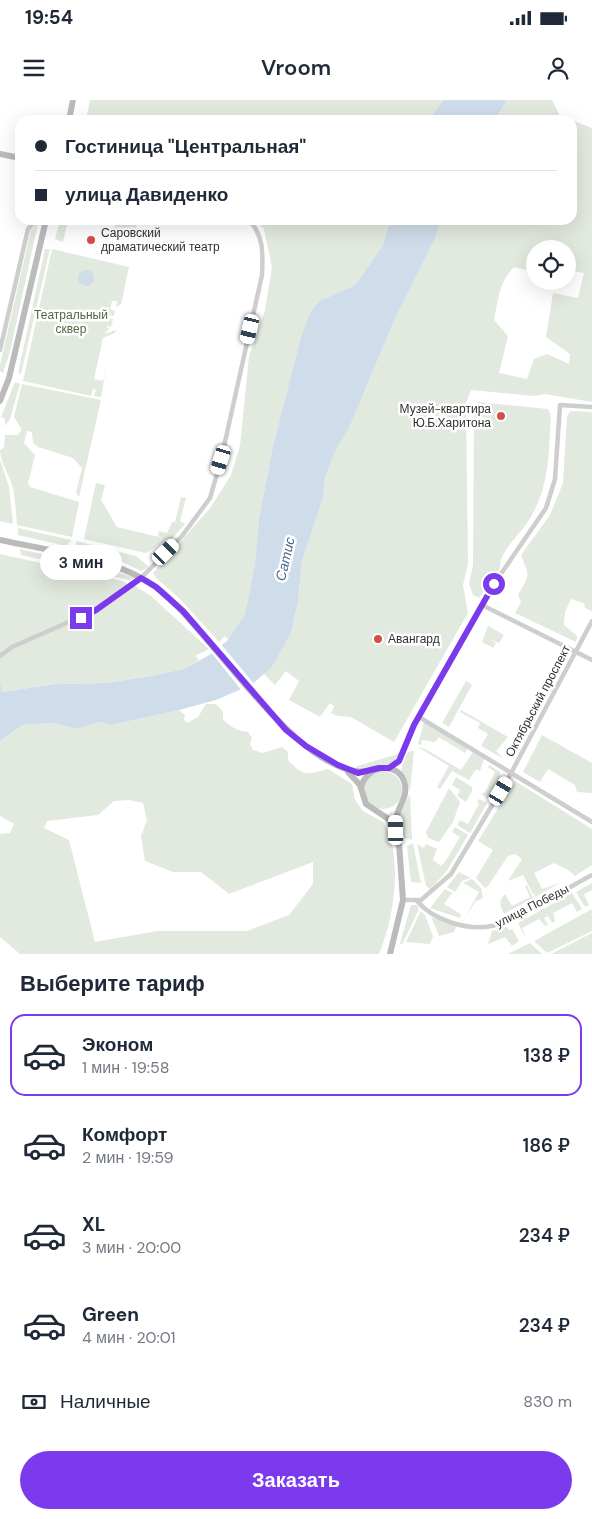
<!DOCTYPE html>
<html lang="ru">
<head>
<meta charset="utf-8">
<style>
	body { margin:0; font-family:"DM Sans",sans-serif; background:#f2f2f3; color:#1f2937; height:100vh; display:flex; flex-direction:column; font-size:19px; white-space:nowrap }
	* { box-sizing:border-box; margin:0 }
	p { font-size:16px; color:#747a83 }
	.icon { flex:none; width:28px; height:28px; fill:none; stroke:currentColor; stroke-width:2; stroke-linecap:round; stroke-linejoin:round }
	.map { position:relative; height:854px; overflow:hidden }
	.sheet { display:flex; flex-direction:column; background:#fff; flex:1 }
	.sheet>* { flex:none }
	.guide { position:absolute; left:15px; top:15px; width:562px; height:110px; border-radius:15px; box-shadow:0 5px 20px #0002; display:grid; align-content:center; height:110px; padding:0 20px; background:#fff }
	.controls { position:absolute; left:526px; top:140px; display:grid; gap:10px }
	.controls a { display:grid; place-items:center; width:50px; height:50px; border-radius:50%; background:#fff; box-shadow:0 5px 20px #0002; font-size:25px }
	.end { position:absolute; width:22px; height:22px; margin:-11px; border:6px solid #7c3aed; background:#fff; box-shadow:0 0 0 2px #fff }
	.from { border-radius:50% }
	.bubble { position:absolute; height:35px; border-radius:18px; background:#fff; box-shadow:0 5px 20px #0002; font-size:16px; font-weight:600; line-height:35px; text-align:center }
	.car { position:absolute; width:15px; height:30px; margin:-15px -8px; border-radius:6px; box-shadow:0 0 4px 1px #0007; background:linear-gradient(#fff 24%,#345 0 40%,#fff 0 76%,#345 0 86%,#fff 0) }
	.guide b { display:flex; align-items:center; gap:18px; height:48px; font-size:19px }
	.guide b+b { border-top:1px solid #e0e1e3 }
	.guide i { width:12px; height:12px; background:#1f2937 }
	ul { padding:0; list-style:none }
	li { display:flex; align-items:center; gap:15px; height:82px; margin:0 10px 8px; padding:0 10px; border:2px solid transparent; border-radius:15px }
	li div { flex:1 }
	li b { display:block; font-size:19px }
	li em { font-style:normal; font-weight:600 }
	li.selected { border-color:#7c3aed }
	li>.icon { width:45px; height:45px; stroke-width:1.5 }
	h2 { padding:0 20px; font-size:22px; line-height:60px }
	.pay { display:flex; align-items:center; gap:12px; height:55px; padding:0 20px; font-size:19px }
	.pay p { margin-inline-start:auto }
	.button { display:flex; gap:10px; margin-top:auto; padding:10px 20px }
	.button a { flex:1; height:58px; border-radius:30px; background:#7c3aed; color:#fff; font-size:20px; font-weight:600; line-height:58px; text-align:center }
	.status { display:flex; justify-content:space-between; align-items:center; height:35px; padding:0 25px; background:#fff; direction:ltr }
	.status svg { height:14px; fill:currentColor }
	header { display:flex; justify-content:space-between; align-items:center; height:65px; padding:0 20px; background:#fff; font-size:22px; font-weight:600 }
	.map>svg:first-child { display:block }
	.green { fill:#e2e9de; fill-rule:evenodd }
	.water { fill:#cfdce9 }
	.pier { fill:#fff }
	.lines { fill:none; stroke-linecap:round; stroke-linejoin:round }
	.street { stroke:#cecece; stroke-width:4.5 }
	.secondary { stroke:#bbb; stroke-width:6 }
	.route { stroke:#7c3aed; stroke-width:6 }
	.poi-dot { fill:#d25048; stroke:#fff; stroke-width:2 }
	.labels { text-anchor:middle; stroke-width:5; stroke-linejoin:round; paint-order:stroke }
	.poi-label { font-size:12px; fill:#313131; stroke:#fff; text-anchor:start }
	.park-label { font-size:12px; fill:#4f6843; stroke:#fff }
	.street-label { font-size:12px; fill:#313131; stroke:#fff }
	.water-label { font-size:14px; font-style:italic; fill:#47678a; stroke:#fff }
</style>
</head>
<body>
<div class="status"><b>19:54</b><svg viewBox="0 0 49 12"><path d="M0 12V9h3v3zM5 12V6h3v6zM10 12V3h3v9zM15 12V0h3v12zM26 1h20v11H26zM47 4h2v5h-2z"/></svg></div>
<header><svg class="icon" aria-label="menu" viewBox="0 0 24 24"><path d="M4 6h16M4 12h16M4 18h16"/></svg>Vroom<svg class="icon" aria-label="person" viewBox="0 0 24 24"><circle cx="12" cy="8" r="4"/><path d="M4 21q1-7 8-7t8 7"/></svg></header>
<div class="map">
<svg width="592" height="854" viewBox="0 0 592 854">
	<rect width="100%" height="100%" fill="#fff"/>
	<g class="green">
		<path d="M90,0H443L429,20H86Z"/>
		<path d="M507,0H552L560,16L592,28V302L545,294L534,296L471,290L466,303L468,464L463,485L468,513L394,642L351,617L337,616L331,613L334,606L330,603L320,617L289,600L299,581L286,571L275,585L264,574L272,567L291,533L298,502L302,461L323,398L325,378L334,352L350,326L396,216L435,139L441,120H572V20H495ZM535,149H568V170L584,173L578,198L553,193L546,237L570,254L569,264L547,254L534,259L527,279L499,273L508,236L494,220C498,200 499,182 514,167L535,172Z"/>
		<path d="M60,120H68L63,142L55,139Z"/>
		<path d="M116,120H138L135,133L129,135V132L114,128Z"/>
		<path d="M255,120H390L383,145L355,185L320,201L300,240L273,346L259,418L255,464L245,514L228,540L225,536L219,542L181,500L155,477L153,473L211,407L231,375L240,346L249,256L265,210L272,167L264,129Z"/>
		<path d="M38,123L10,252L3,273L0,271V265L31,130Z"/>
		<path d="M45,149H50L21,274L18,273Z"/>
		<path d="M52,149L129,167L121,204L116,207L117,201H112L110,209L115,211L114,216L109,215L108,218L113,219L111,227L106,226L109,229L104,234L116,230L115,233L103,238L94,279L103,281L106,268L101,297L94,296L96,290L93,289L91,296L23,281Z"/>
		<path d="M15,282L20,284L10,319L5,326V319L1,317Z"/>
		<path d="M22,284L101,300L79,397L76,393L82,368L73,358L38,347L33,343L32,332L27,331L24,343L35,355L28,383L30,387L79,402L72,437L17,425C16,412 15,400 13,388C10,376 0,362 0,350L4,348L5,335H18L22,330L14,317Z"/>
		<path d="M478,302L548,309L551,316C548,359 550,390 525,426C516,438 499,453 500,468L479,498L473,495L469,484L473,465L474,313V307Z"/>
		<path d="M570,311L592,312V511L585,508L584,503L571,499L565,512L564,525L577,536L576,542L515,513L521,502L518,495C530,473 530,478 521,455L550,415L563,383L567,317Z"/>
		<path d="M0,360L9,387L13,424L0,421Z"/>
		<path d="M96,383L105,385L101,400L117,427L163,438L158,436L159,431L167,433L172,422H175L181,397L186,398L180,421L185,424L169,442L167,440L146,453L84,439Z"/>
		<path d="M18,428L71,440L66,446L18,435Z"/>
		<path d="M76,441L136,456L149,467L141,471L123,462L76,449Z"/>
		<path d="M20,449L111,470L136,478L129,480L21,455Z"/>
		<path d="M0,454L123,481L129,486L132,484L151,496L209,549L195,556L199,560L184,569L151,576L106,583L55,584L2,592L0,581Z"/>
		<path d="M488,526L504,535L499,543L488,538L496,543L493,548L482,542Z"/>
		<path d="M466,581L472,585L449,627L442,623Z"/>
		<path d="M206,604H216L223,612V619C230,627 238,631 248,632L252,638L250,644L253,650L263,653L282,647L288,652C287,659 289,662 294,666C304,677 314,673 328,669L352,684L355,700L363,711L383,722C404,756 394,819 379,854H20L0,837V734L10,733L14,724L0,716V641L23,625L53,623L77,629L99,622L111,625L179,610L185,615L184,620L187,623L198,617ZM129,700L143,703L147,720L141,736L145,761L173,772H201L229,794L313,762V784L289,815L247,831H157L95,842L69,740L44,728L47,721L98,715L114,701Z"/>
		<path d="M461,610L508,637L496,651L504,659L481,646L488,634L478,628L480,623L460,612Z"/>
		<path d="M424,622L468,648L465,653L439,637L435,642L422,640L421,645L418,644Z"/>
		<path d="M542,635L592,663V693L577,692L575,685L548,669L540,682L523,672Z"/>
		<path d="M418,647L425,649L461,670L473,652L484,659L480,671L476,669L469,680L452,671L440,689L437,687L449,666Z"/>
		<path d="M401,651L392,665C377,664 367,670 354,667L395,655Z"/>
		<path d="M410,651H414L410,691L401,669L407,653Z"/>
		<path d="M489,665L500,672V681L489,699L481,694L485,692L495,672L488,667Z"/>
		<circle cx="383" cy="690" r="19"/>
		<path d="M456,677L472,687V691L466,702L457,696L460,690L452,685Z"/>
		<path d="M515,681L592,729V765L575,776L568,770L554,763L534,773L542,789L560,783L535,797L534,794L539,791L533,794L523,775L508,781L522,759L515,754L508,756L488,786L485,788L476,778L493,750L478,741Z"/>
		<path d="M449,688L460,702L453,722L439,742L428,738L426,732Z"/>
		<path d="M410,694L412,740L404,738L398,717Z"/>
		<path d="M479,699L487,703L470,733L457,725L460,720L468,724L479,704L477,702Z"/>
		<path d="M455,727L468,735L446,772L430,789L426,786L417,744L424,748L426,744L437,749L433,760L441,766L445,762L460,737L452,732Z"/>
		<path d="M413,743L421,783L411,782L407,746Z"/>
		<path d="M459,772L471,778L462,781L455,792L447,787Z"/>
		<path d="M472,779L481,788L483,798L475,802L464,819L479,792L463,783Z"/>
		<path d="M592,783V790L584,794L589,805L585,807L576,792Z"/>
		<path d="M527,785L533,798L504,814C500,805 498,801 505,794L512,806L530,797L525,786Z"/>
		<path d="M445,789L454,794H451L444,804L461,814L460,818L430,808Z"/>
		<path d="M572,793L582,809L577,812L572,803L553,813L555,821L552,823L548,816L544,818L548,825L545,826L539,819L522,828L525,835H524L518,823Z"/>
		<path d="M411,805H417L419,809L402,845L400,843Z"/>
		<path d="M592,809V831L547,853L534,841Z"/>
		<path d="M421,811L425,815L433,836L430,844L406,842Z"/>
		<path d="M431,817L457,825L454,832L439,836Z"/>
		<path d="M507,827L509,830L512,829L519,841L512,846L505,837L488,844L492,831Z"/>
		<path d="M592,833V854H551Z"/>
		<path d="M530,843L542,854H508Z"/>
	</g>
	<g class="water">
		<path d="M443,0H507L495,20H429Z"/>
		<path d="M390,120H441L435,139L396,216L350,326L334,353L325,378L323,398L302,461L298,502L291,533L272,567L251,585L216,600L179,610L111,625L99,622L77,629L53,623L23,625L0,641V581L2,592L55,584L106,583L151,576L184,569L211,554L228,540L245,514L255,464L259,418L273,346L300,240L311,211L320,201L355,185L383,145Z"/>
		<circle cx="86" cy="178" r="8"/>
	</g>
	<path class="pier" d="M220,543L255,585L242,591L210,551Z"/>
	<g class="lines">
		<g class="street">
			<path d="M0,250L28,129L36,120"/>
			<path d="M482,505L592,560"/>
			<path d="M0,556L12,547L96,510L141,478L182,436L210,398L221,360L262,175C263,154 264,136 249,120"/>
			<path d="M419,617L592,722"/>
			<path d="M389,668L399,661L414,625L494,484L546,408L555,379L560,305L592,307"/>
			<path d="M403,800H421L451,774L509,677L592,521"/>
			<path d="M417,801C433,820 467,831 492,826C504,824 516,816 527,810C549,799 570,787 592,775"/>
		</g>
		<g class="secondary">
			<path d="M69,20L73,0"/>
			<path d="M0,54L20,58"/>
			<path d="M0,301L9,278L46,120"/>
			<path d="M0,440C49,451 114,457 156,487C208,525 305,689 373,670"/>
			<path d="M348,672L360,685L366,704L390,720L399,743L403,800L390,854"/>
			<path d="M361,688C365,665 400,659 405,685C408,699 395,709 395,726"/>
		</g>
	</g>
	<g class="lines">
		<path class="route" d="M81,518L96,510L141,478L156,487L183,511L286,630L306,646L338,665L358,673L379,668H389L399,661L414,625L494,484"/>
	</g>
	<g class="poi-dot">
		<circle cx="91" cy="140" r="5"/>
		<circle cx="501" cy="316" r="5"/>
		<circle cx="378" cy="539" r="5"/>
	</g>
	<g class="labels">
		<g class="poi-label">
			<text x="101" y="137">Саровский<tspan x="101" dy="14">драматический театр</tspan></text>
			<text x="491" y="313" text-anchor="end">Музей-квартира<tspan x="491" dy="14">Ю.Б.Харитона</tspan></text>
			<text x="388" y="543">Авангард</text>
		</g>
		<g class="park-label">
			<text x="71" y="219">Театральный<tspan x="71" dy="14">сквер</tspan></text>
		</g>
		<g class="street-label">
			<text transform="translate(538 601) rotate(-62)" y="4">Октябрьский проспект</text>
			<text transform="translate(532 806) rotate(-27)" y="4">улица Победы</text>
		</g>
		<g class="water-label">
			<text transform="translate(285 459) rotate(-77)" y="5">Сатис</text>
		</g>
	</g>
</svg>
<div class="controls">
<a><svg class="icon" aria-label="locate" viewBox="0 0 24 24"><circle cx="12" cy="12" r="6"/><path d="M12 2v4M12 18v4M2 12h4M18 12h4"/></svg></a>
</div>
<i class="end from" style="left:494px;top:484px"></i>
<i class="end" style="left:81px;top:518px"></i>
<div class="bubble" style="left:40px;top:445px;width:82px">3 мин</div>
<i class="car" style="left:250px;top:229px;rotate:193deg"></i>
<i class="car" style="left:221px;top:360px;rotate:197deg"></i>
<i class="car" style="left:166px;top:452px;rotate:46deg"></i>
<i class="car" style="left:501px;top:691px;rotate:31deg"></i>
<i class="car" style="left:396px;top:730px;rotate:359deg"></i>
<div class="guide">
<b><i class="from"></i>Гостиница &quot;Центральная&quot;</b>
<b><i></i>улица Давиденко</b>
</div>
</div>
<section class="sheet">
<h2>Выберите тариф</h2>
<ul>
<li class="selected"><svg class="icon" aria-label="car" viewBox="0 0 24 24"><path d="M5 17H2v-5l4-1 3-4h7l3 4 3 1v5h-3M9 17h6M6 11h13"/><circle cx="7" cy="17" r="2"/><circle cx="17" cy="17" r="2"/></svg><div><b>Эконом</b><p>1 мин · 19:58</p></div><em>138 ₽</em></li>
<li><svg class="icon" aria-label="car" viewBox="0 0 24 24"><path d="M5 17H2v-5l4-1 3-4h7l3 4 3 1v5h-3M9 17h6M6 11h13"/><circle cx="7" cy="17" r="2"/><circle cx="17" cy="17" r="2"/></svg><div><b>Комфорт</b><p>2 мин · 19:59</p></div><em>186 ₽</em></li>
<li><svg class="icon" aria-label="car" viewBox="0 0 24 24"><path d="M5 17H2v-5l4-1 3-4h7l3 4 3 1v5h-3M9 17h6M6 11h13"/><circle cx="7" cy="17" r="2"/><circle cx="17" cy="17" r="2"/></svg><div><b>XL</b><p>3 мин · 20:00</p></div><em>234 ₽</em></li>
<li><svg class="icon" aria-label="car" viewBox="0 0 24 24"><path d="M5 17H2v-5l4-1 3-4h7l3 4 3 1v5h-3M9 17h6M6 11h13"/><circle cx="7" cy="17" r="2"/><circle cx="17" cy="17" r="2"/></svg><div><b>Green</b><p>4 мин · 20:01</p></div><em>234 ₽</em></li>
</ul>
<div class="pay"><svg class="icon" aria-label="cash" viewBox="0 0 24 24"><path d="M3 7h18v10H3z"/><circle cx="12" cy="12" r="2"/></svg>Наличные<p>830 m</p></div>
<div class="button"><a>Заказать</a></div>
</section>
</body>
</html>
